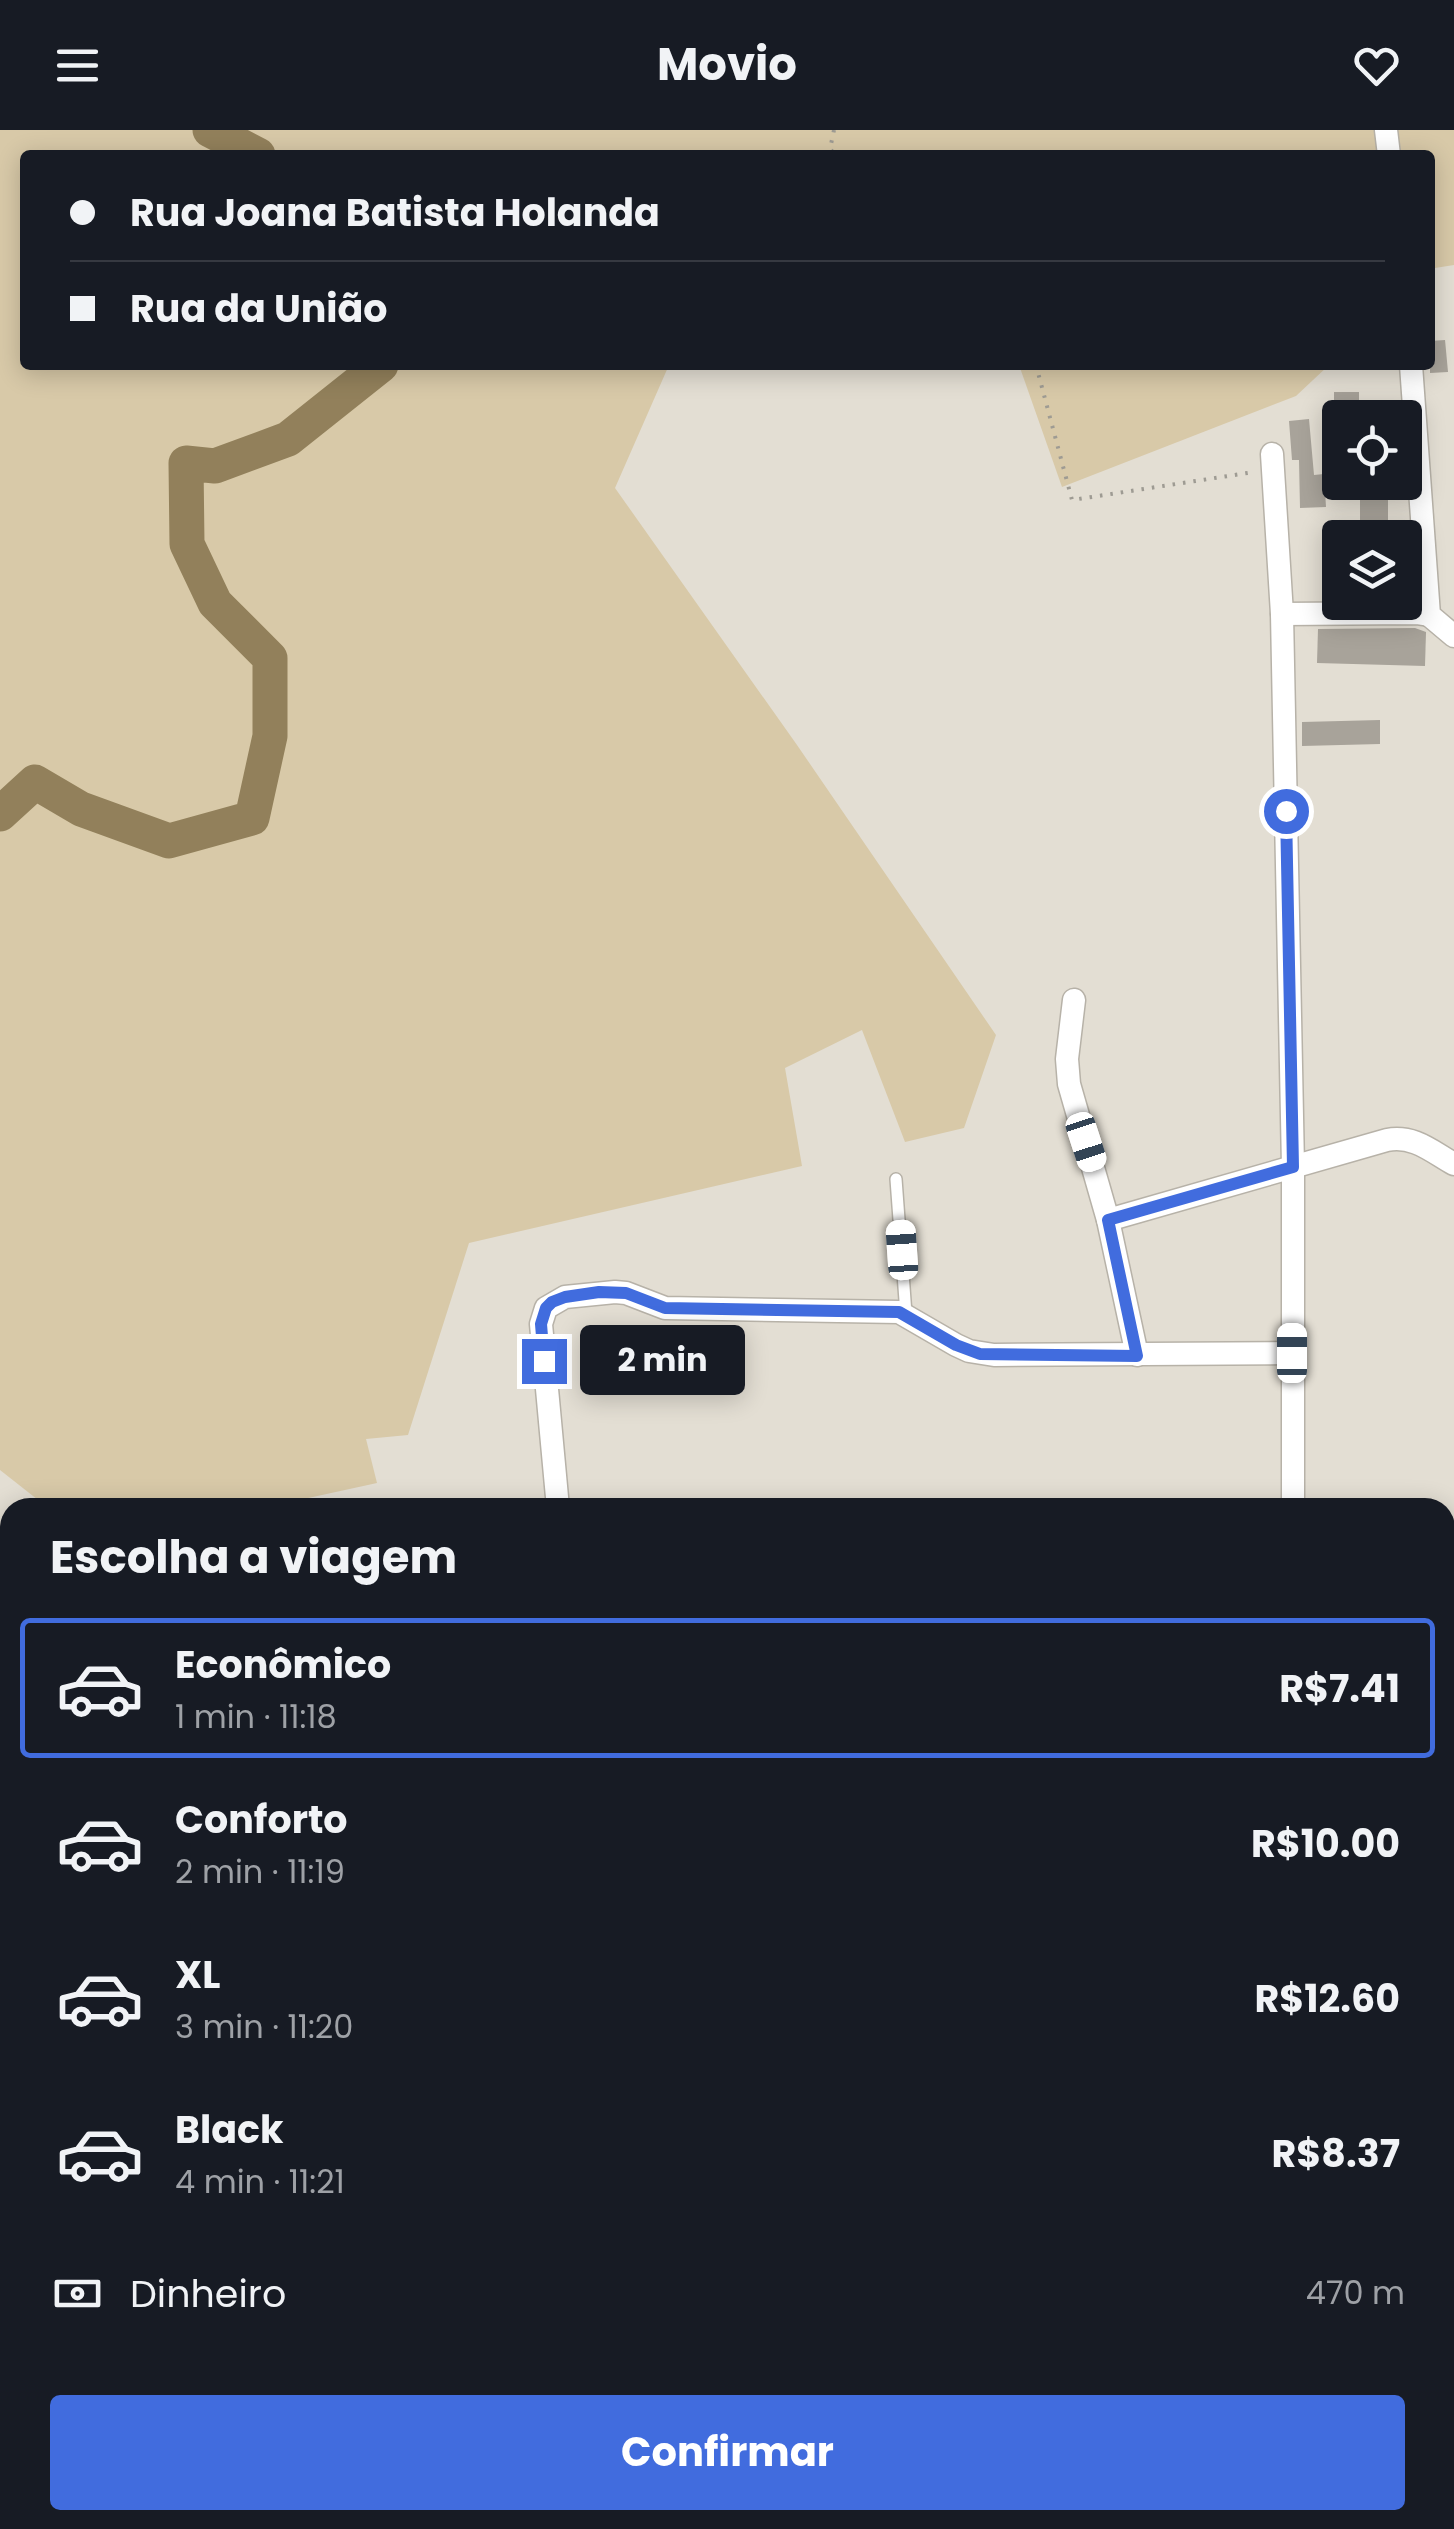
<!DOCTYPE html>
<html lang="pt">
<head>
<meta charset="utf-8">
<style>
	body { margin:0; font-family:Poppins,sans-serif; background:#242831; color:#f1f3f6; height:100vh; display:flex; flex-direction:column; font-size:38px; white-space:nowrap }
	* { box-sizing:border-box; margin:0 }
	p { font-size:32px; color:#9ea1a6 }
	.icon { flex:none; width:55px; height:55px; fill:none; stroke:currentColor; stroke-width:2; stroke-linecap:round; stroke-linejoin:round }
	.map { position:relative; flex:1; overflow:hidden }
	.drawer { position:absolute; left:0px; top:1368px; width:1455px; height:1032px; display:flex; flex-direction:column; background:#171b24; border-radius:30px 30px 0 0; box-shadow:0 5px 25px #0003 }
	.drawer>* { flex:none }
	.top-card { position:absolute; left:20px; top:20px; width:1415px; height:220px; border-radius:10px; box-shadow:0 5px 25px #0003; display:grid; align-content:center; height:220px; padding:0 50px; background:#171b24 }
	.buttons { position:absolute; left:1322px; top:270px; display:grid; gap:20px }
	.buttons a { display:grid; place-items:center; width:100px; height:100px; border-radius:10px; background:#171b24; box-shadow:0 5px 25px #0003; font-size:50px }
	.end { position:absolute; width:45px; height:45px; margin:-22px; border:12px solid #416cde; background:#fff; box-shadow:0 0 0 5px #fff }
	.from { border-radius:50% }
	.bubble { position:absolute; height:70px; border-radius:10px; background:#171b24; box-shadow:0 5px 25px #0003; font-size:32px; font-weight:700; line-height:70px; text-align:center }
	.car { position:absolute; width:30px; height:60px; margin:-30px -15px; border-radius:12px; box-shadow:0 0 8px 2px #0007; background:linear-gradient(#fff 24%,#345 0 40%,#fff 0 76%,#345 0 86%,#fff 0) }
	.top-card b { display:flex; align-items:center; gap:35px; height:95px; font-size:38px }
	.top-card b+b { border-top:2px solid #363941 }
	.top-card i { width:25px; height:25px; background:#f1f3f6 }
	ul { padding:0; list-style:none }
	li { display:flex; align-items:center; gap:30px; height:140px; margin:0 20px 15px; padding:0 30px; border:5px solid transparent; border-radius:10px }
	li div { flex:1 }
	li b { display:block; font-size:38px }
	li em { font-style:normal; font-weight:700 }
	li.on { border-color:#416cde }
	li>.icon { width:90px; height:90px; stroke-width:1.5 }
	h2 { padding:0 50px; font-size:45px; line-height:120px }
	.pay { display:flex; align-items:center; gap:25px; height:110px; padding:0 50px; font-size:38px }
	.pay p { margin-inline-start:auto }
	.action { display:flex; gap:20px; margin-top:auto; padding:20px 50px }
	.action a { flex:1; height:115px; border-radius:10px; background:#416cde; color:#fff; font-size:40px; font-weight:700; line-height:115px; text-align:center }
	header { display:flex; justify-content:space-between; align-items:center; height:130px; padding:0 50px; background:#171b24; font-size:45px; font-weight:700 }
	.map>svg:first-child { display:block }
	.green { fill:#d8c9a8 }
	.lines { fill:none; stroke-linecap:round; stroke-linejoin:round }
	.river { stroke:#92805b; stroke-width:35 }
	.building { fill:#a8a39a }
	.lane-casing { stroke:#b7b2a8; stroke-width:14 }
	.street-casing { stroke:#b7b2a8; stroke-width:25 }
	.secondary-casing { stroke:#b7b2a8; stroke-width:32 }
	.highway-casing { stroke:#ad925b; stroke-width:42 }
	.path { stroke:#9e9b93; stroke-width:4; stroke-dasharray:2.5 8; stroke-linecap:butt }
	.lane { stroke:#fff; stroke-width:11 }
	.street { stroke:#fff; stroke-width:22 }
	.secondary { stroke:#faeed5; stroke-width:30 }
	.highway { stroke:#eec773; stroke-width:40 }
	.route { stroke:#416cde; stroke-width:12 }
</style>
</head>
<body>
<header><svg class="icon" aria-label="menu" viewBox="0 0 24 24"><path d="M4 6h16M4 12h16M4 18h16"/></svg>Movio<svg class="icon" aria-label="heart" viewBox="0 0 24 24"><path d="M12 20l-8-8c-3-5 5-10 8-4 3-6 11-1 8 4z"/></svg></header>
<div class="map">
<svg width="1454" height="2399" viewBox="0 0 1454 2399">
	<rect width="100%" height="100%" fill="#e3ded3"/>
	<g class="green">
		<path d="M0,0H1454V135L1435,138L1430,142V25H25V235H669L615,358L797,615L996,905L964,998L905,1012L862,900L785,938L802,1036L469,1113L408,1305L366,1309L377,1353L267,1377H47L0,1340Z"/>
		<path d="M1019,235H1329L1296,266L1062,357Z"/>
	</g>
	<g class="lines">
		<g class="river">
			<path d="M210,0L258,25"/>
			<path d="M0,684L35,652L81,679L169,711L252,688L270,606V528L215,473L187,414L186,333L215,336L288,309L381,235"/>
		</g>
	</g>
	<g class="building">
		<path d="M1445,210L1448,242L1430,243V211Z"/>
		<rect x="1334" y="262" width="25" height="26"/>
		<path d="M1309,289L1314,345L1324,344L1326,377L1300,378L1299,330H1292L1289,291Z"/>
		<rect x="1360" y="352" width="28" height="56"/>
		<path d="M1415,498L1426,502L1425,536L1317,533L1318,499Z"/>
		<path d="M1380,590V614L1302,616V592Z"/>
	</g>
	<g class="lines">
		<g class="lane-casing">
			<path id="lane" d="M896,1049L906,1184"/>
		</g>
		<g class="street-casing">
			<g id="street">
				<path d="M1386,0L1389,25"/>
				<path d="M1411,235L1429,485L1454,506"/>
				<path d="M1272,324L1282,484L1293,1037V1378"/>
				<path d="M1282,484L1416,483L1429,485"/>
				<path d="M1074,870L1067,929L1069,954L1108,1090L1137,1225"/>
				<path d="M1108,1090L1387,1010C1414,1005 1431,1021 1454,1034"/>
				<path d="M558,1378L541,1194L546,1178L565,1167L615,1162L626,1163L665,1178L899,1182L956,1215L969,1221L994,1225L1291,1223"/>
				<path d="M0,2203L10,2206"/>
				<path d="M481,2390L506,2399"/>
				<path d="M560,2390L564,2399"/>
				<path d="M1437,2390L1454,2398"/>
				<path d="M93,2399L96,2390"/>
				<path d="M328,2399L332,2390"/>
				<path d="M618,2399L622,2390"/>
				<path d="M852,2399L856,2390"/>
			</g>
		</g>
		<g class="secondary-casing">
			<g id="secondary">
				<path d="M1445,1419L1454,1422"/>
				<path d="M0,1523L10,1526"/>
				<path d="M1445,1609L1454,1587"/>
				<path d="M1445,1709L1454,1713"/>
				<path d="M1445,2025L1454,2029"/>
				<path d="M1097,2399L1101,2390"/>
			</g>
		</g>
		<g class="highway-casing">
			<g id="highway">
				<path d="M1445,2126L1454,2107"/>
				<path d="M1320,2399L1324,2390"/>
			</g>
		</g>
		<g class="path">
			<path d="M834,0L830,19L836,25"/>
			<path d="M1036,235L1072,370L1254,342"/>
		</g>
		<use href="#lane" class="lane"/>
		<use href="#street" class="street"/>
		<use href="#secondary" class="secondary"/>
		<use href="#highway" class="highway"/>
	</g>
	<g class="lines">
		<path class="route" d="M544,1231L541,1194L546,1178L552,1172L565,1167L599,1162L626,1163L665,1178L899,1182L956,1215L980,1224L1137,1226L1108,1090L1293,1037L1286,681"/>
	</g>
</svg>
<div class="buttons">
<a><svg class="icon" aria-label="locate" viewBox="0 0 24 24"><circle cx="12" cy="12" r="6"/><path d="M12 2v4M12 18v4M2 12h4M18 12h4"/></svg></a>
<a><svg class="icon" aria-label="layers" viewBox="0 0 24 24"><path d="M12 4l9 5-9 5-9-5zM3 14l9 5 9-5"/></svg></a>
</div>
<i class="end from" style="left:1286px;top:681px"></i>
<i class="end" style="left:544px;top:1231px"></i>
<div class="bubble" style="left:580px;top:1195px;width:165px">2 min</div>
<i class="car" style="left:1086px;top:1012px;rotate:162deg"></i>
<i class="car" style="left:902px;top:1120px;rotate:356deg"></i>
<i class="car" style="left:1292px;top:1223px;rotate:0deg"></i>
<div class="top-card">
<b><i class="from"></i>Rua Joana Batista Holanda</b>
<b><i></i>Rua da União</b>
</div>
<section class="drawer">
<h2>Escolha a viagem</h2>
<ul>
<li class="on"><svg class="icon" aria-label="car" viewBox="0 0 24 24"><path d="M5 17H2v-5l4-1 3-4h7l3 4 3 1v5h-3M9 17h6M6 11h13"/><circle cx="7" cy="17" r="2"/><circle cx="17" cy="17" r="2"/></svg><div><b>Econômico</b><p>1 min · 11:18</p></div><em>R$7.41</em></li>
<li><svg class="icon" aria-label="car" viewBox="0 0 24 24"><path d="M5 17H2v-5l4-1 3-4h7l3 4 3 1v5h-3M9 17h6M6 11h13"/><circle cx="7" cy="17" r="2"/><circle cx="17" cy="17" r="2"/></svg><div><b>Conforto</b><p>2 min · 11:19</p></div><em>R$10.00</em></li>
<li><svg class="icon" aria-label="car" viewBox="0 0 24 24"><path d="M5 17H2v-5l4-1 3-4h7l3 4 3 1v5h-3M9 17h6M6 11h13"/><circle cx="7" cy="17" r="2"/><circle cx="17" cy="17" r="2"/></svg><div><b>XL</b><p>3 min · 11:20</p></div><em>R$12.60</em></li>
<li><svg class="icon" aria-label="car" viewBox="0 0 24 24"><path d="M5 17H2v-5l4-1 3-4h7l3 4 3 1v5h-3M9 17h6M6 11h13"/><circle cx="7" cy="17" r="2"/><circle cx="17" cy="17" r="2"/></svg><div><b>Black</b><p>4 min · 11:21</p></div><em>R$8.37</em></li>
</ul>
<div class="pay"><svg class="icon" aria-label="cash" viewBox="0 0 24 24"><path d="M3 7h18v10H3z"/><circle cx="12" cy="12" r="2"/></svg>Dinheiro<p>470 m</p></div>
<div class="action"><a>Confirmar</a></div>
</section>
</div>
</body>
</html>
